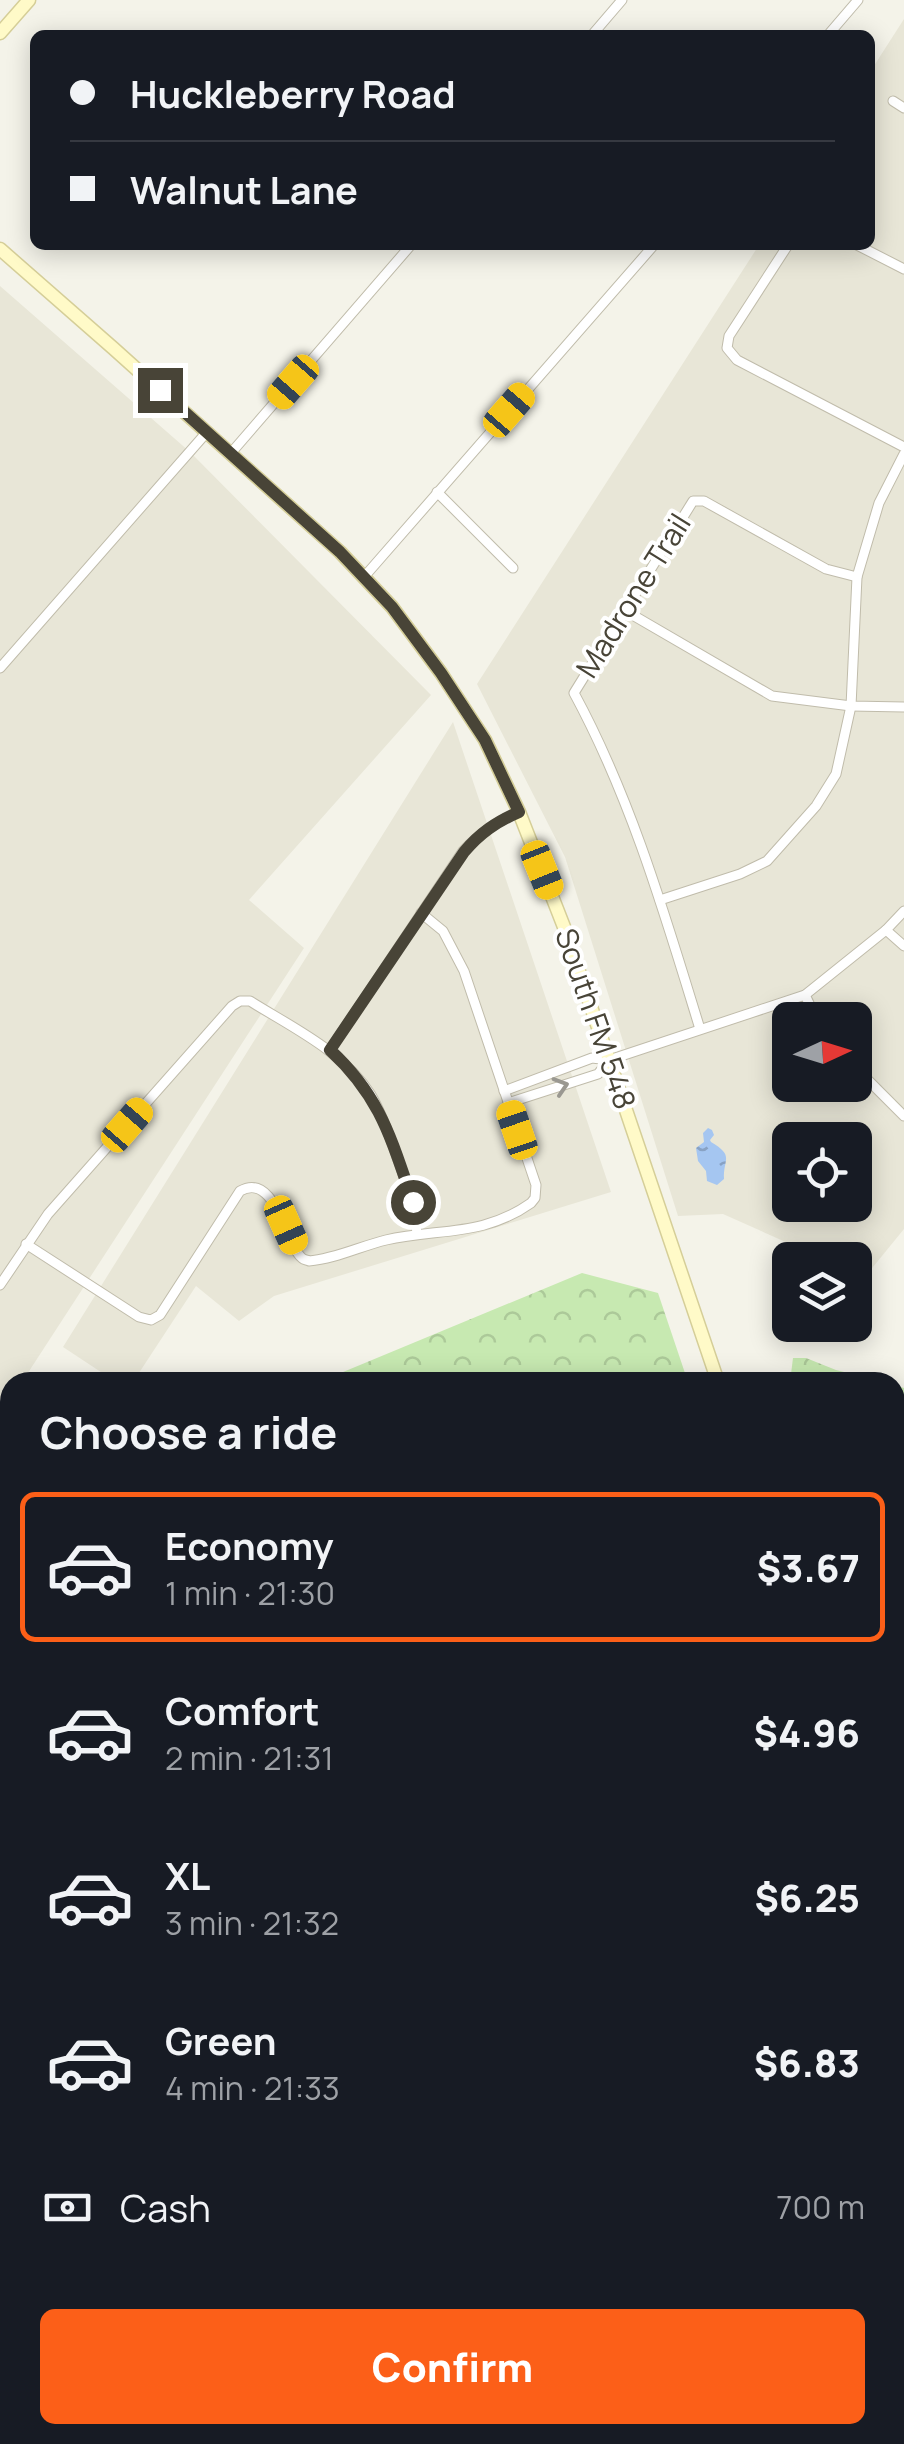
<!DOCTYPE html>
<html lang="en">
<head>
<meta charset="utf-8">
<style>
	body { margin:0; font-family:Manrope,sans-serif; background:#242831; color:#f1f3f6; height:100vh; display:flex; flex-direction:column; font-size:38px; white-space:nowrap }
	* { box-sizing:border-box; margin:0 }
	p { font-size:32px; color:#9ea1a6 }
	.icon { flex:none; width:55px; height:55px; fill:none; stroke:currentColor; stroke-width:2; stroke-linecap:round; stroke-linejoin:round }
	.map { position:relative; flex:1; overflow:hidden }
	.panel { position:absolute; left:0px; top:1372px; width:905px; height:1072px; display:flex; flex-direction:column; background:#171b24; border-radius:30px 30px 0 0; box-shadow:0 5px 25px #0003 }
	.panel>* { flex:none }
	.top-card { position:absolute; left:30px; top:30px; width:845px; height:220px; border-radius:15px; box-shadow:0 5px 25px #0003; display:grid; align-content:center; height:220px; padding:0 40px; background:#171b24 }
	.needle { width:65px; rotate:86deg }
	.buttons { position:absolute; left:772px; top:1002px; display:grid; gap:20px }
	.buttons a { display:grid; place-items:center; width:100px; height:100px; border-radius:15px; background:#171b24; box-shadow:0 5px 25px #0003; font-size:50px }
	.end { position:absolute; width:45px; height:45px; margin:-22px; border:12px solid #484437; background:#fff; box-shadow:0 0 0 5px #fff }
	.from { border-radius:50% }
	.car { position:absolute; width:30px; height:60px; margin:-30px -15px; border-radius:12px; box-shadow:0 0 8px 2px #0007; background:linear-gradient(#f5c518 24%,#345 0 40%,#f5c518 0 76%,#345 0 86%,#f5c518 0) }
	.top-card b { display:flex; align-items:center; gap:35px; height:95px; font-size:38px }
	.top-card b+b { border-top:2px solid #363941 }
	.top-card i { width:25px; height:25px; background:#f1f3f6 }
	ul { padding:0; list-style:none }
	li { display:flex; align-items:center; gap:30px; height:150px; margin:0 20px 15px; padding:0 20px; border:5px solid transparent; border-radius:15px }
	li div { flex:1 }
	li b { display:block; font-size:38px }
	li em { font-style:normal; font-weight:800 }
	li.selected { border-color:#fc5f18 }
	li>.icon { width:90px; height:90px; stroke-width:1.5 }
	h2 { padding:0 40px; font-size:45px; line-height:120px }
	.pay { display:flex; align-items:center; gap:25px; height:110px; padding:0 40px; font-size:38px }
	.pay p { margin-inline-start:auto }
	.primary-button { display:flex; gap:20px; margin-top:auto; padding:20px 40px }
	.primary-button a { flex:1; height:115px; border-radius:15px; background:#fc5f18; color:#fff; font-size:40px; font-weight:800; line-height:115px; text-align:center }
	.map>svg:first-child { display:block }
	.residential { fill:#e8e6d7; fill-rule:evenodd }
	.education { fill:#eeead2 }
	.green { fill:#c7e9b1 }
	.forest { fill:url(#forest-crowns) }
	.water { fill:url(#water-ripples) }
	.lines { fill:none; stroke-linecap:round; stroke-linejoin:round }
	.stream { stroke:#a5c6f1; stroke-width:2.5 }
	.street-casing { stroke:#c0bcab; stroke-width:11 }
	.secondary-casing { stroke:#d5ce98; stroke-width:15 }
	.street { stroke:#fff; stroke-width:9 }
	.secondary { stroke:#fffac8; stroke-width:12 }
	.oneway { stroke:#9a9891 }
	.route { stroke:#484437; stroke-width:12 }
	.labels { text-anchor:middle; stroke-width:8; stroke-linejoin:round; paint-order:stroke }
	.street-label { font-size:30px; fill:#484437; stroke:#fff }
</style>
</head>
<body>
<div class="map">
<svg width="904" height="2444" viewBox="0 0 904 2444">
	<defs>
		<pattern id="forest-crowns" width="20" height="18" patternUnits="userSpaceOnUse" patternTransform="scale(2.5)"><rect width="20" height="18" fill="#c7e9b1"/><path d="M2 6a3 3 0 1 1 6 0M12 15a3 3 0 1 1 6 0" fill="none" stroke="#acc999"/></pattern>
		<pattern id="water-ripples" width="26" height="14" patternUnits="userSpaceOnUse" patternTransform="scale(2.5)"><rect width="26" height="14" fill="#a5c6f1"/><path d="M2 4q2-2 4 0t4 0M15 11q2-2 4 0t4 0" fill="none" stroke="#88a2c4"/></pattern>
	</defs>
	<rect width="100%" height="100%" fill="#f4f3e9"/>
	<g class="residential">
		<path d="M904,19V1229L864,1278L855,1273V1260H826L723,1214L678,1216L565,857L477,684L759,245H870V72ZM790,1020H855V1085H790ZM790,1140H855V1205H790Z"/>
		<path d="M0,286L190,452L431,695L249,900L304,948L22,1382H10V1401L0,1416Z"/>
		<path d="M453,722L611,1192L274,1296L239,1321L196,1286L133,1382H116L63,1347Z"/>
	</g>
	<path class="education" d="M10,1781V2435H721L713,2444H0V1793Z"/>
	<g class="green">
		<path d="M1,1849L10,1867V1964L0,1969Z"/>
		<path d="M904,2297V2444H776L784,2435H895V2308Z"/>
	</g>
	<g class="forest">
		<path d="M582,1273L658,1293L688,1382H319Z"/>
		<path d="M793,1358H806L836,1370L885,1382H790Z"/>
		<path d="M895,1385L904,1388V1594L895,1588Z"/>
		<path d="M10,1511V1643L0,1634V1516Z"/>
		<path d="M0,1665L10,1673V1735L0,1745Z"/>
	</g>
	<path class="water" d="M708,1128L712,1130L714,1135L710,1140L711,1142C735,1156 723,1159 724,1179L717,1185L707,1181L706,1171L698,1161L696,1148L704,1142L703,1133Z"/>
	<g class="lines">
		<g class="stream">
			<path d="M895,1487L904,1490"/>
			<path d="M0,1688L10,1692"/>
		</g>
		<g class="street-casing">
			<g id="street">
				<path d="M592,35L622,0"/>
				<path d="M828,35L858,0"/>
				<path d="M893,101L904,108"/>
				<path d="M788,245L729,336L727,348L737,360L904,447"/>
				<path d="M857,245L904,269"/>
				<path d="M231,453L411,245"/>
				<path d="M437,492L513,568"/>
				<path d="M364,577L654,245"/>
				<path d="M624,610L772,696L851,706L904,707"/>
				<path d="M0,668L207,432"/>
				<path d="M660,900L740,874L767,861L816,806L836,774L851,706L857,577L879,503L904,454"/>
				<path d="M886,930L904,946"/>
				<path d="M805,995L817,1020"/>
				<path d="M700,1029C665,915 631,798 574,693L693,501H704L826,569L857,577"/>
				<path d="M330,1050L463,851C480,833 496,822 519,812"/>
				<path d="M855,1067L904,1116"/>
				<path d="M504,1091L592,1058L609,1060L805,995L886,930L904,911"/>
				<path d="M508,1103L598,1074L609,1060"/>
				<path d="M26,1244L139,1317L151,1320L160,1315L240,1191C276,1171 285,1244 302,1258C304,1260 307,1260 309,1261C335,1259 361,1246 386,1240C439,1228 483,1237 531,1203L535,1198L536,1185L464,971L443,931L421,913"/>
				<path d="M0,1285L48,1214L232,1006L240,1001H250C293,1028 343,1051 371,1095C383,1115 390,1138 398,1160C407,1185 415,1207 417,1234"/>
			</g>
		</g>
		<g class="secondary-casing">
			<g id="secondary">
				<path d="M0,33L29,0"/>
				<path d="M0,249L113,348L340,552L392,607L441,673L485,740L519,812L564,927L718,1382"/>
				<path d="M895,1787L904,1800"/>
				<path d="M895,1804L904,1816"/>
				<path d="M895,2255L904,2244"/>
				<path d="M895,2280L904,2270"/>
				<path d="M728,2444L736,2435"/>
				<path d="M752,2444L760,2435"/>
			</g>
		</g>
		<use href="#street" class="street"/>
		<use href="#secondary" class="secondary"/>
	</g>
	<defs><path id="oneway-chevron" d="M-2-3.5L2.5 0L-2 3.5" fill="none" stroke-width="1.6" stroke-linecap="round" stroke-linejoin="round" transform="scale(2.5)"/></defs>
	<use class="oneway" href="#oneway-chevron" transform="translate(561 1086) rotate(-18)"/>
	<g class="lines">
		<path class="route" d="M160,390L340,552L392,607L441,673L485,740L519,812C496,822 480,833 464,852L330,1050C381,1097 391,1139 413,1202"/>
	</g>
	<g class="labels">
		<g class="street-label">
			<text transform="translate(634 596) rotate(-58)" y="10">Madrone Trail</text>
			<text transform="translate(595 1019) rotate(71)" y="10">South FM 548</text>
		</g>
	</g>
</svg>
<div class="buttons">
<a><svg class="needle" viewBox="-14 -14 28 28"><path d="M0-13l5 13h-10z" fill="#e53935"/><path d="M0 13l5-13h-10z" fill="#9ea1a6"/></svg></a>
<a><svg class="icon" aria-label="locate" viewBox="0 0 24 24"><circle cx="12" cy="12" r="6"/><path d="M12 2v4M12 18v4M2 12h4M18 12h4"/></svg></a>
<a><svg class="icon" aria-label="layers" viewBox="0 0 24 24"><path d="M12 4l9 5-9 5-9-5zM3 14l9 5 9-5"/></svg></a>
</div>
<i class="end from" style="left:413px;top:1202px"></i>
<i class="end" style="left:160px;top:390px"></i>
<i class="car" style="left:293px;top:382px;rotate:221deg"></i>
<i class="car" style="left:509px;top:410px;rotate:41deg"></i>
<i class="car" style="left:542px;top:870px;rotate:158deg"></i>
<i class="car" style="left:127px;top:1125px;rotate:41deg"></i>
<i class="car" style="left:517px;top:1130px;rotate:341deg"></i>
<i class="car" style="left:286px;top:1225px;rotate:156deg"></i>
<div class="top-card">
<b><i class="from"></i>Huckleberry Road</b>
<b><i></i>Walnut Lane</b>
</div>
<section class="panel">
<h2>Choose a ride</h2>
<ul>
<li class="selected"><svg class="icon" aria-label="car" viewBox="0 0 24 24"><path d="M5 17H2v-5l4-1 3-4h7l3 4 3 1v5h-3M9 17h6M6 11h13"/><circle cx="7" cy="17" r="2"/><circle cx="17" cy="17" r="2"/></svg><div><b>Economy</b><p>1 min · 21:30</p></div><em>$3.67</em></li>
<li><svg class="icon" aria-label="car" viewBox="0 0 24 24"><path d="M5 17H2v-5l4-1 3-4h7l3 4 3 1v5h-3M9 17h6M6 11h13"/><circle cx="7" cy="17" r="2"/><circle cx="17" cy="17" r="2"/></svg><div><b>Comfort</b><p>2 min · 21:31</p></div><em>$4.96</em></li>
<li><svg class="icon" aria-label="car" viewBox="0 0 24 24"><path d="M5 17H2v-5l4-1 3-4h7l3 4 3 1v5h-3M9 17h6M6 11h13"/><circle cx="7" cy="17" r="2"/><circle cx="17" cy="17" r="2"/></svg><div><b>XL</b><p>3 min · 21:32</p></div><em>$6.25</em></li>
<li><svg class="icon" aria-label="car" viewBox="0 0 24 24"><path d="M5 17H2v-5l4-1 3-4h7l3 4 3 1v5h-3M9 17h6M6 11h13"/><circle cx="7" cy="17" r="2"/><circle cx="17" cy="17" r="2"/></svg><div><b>Green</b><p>4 min · 21:33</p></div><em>$6.83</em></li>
</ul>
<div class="pay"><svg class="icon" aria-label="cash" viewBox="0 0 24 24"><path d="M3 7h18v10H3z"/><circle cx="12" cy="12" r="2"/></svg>Cash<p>700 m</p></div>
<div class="primary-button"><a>Confirm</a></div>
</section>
</div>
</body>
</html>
